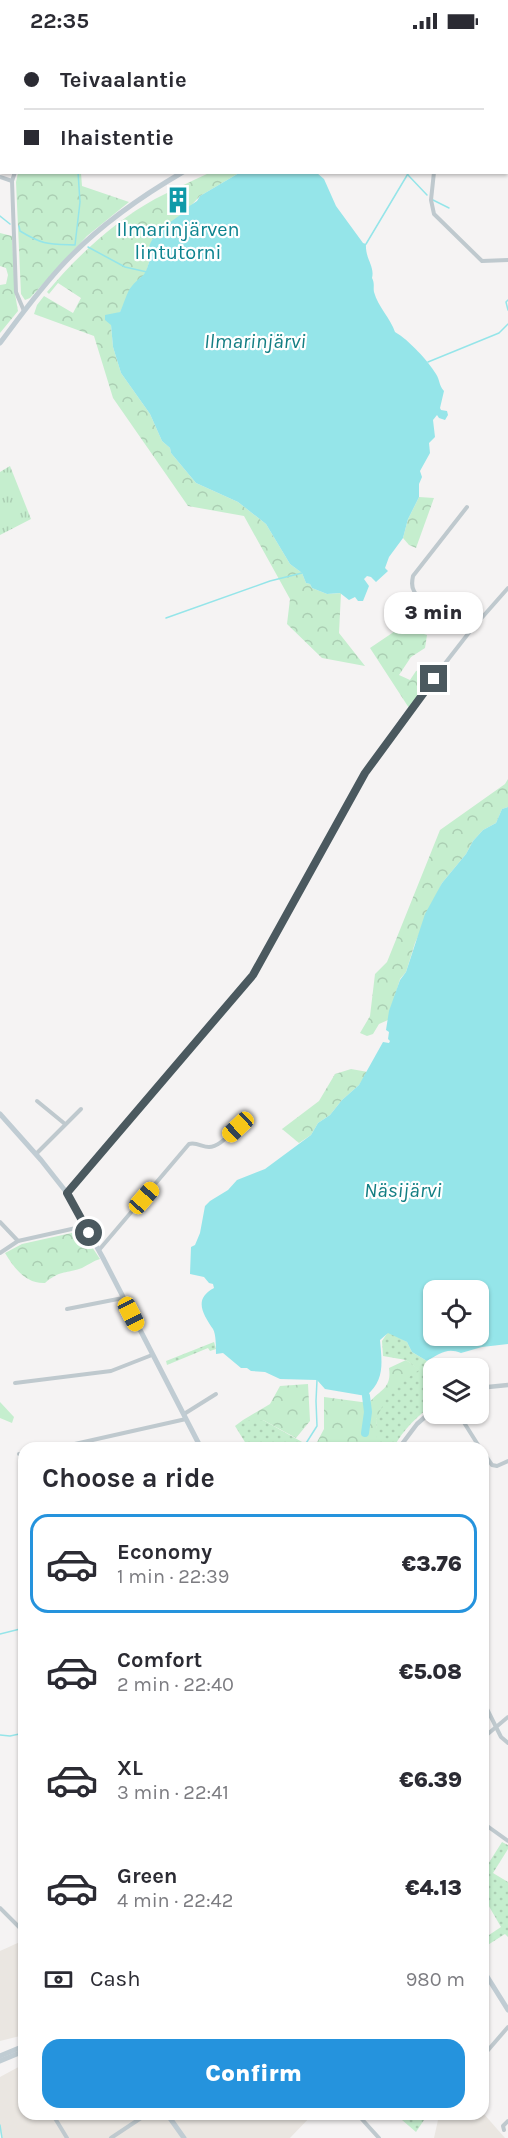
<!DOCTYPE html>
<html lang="en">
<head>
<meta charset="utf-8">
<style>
	body { margin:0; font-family:Karla,sans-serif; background:#f2f2f3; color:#2b2b33; height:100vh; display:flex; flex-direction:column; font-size:22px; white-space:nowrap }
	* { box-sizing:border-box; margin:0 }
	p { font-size:20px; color:#7c7c81 }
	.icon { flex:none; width:33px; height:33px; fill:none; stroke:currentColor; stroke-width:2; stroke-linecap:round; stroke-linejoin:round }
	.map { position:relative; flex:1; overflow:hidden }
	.panel { position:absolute; left:18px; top:1400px; width:471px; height:678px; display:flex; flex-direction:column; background:#fff; border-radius:18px; box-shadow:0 2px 4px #0004 }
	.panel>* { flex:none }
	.guide { position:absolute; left:0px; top:0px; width:508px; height:132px; box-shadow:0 2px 4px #0004; display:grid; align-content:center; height:132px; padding:0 24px; background:#fff }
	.controls { position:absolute; left:423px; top:1238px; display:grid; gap:12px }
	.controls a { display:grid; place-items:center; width:66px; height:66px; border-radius:12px; background:#fff; box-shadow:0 2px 4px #0004; font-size:30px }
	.end { position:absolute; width:27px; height:27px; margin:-14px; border:8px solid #4b595f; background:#fff; box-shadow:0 0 0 3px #fff }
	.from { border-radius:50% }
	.bubble { position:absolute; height:42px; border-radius:18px; background:#fff; box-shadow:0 2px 4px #0004; font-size:20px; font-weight:800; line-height:42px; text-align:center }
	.car { position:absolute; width:18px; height:36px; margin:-18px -9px; border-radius:8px; box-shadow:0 0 4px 2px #0007; background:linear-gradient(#f5c518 24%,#345 0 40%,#f5c518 0 76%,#345 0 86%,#f5c518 0) }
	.guide b { display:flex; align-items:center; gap:21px; height:57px; font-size:22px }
	.guide b+b { border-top:2px solid #e1e1e2 }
	.guide i { width:15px; height:15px; background:#2b2b33 }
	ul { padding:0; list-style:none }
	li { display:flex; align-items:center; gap:18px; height:99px; margin:0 12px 9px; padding:0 12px; border:3px solid transparent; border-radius:18px }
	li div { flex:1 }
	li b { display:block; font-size:22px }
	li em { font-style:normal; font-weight:800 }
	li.active { border-color:#2593dd }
	li>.icon { width:54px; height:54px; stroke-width:1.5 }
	h2 { padding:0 24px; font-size:27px; line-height:72px }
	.pay { display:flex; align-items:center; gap:15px; height:66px; padding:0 24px; font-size:22px }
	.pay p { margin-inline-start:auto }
	.action { display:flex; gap:12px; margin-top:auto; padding:12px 24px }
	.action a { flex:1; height:69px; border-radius:18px; background:#2593dd; color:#fff; font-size:24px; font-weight:800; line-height:69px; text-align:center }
	.status { display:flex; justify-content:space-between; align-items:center; height:42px; padding:0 30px; background:#fff; direction:ltr }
	.status svg { height:16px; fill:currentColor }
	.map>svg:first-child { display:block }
	.commercial { fill:#eae6e1 }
	.grass { fill:url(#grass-tufts) }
	.forest { fill:url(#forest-crowns) }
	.park { fill:url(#park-dots) }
	.water { fill:#95e5e9; fill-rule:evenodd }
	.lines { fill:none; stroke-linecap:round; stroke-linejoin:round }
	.stream { stroke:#95e5e9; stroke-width:1.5 }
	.river { stroke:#95e5e9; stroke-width:8 }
	.minor { stroke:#bfc9ce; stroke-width:4 }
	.tertiary { stroke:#bfc9ce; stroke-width:4.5 }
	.secondary { stroke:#c0ccd3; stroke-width:5 }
	.route { stroke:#4b595f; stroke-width:8 }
	.labels { text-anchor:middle; stroke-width:4.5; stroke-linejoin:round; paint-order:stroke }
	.culture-label { font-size:20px; fill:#0d838f; stroke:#fff }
	.water-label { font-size:21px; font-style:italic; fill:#137e83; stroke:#fff }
</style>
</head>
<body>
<div class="status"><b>22:35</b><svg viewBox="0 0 49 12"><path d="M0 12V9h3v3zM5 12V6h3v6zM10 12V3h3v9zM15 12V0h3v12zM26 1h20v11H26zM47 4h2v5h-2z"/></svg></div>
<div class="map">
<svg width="508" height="2096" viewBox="0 0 508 2096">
	<defs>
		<pattern id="grass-tufts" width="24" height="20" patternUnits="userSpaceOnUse" patternTransform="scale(1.5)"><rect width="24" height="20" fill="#c5eece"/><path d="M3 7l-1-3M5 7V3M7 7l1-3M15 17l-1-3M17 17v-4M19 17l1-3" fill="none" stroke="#abceb3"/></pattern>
		<pattern id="forest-crowns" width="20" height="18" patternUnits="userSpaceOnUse" patternTransform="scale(1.5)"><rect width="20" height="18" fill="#c5eece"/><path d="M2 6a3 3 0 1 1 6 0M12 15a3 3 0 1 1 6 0" fill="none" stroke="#abceb3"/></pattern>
		<pattern id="park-dots" width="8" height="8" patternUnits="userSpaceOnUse" patternTransform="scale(1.5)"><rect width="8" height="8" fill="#c5eece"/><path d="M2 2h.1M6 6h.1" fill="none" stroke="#abceb3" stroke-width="1.8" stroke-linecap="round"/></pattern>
	</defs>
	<rect width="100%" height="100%" fill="#f5f3f3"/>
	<g class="commercial">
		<path d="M22,1899L24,1901V1993L0,1999V1909Z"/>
		<path d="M24,2022V2072H313L290,2096H2L0,2090V2035Z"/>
		<path d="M483,2071L505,2096H434L438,2078L444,2072Z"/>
	</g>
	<g class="grass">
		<path d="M10,424L31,477L0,493V430Z"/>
		<path d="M0,1360L14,1375L12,1381L0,1376Z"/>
	</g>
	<g class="forest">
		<path d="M18,131H81L82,144L129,160L87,194L30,256L25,258L21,252L16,140Z"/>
		<path d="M209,131H239L200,154L184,171L159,189L152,198L150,217L145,234L128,251L126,259L120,270L116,272L111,283L113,305L121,331L150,372L162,399L170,406L171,411L196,441L238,460L266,482L290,522L302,531L306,541L310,542L312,546L327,552L341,551L339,591L365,624L322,616L287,582L290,557L244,474L188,464L113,356L94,294L34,272L37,263L44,254L73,271L81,256L58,241L49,252L47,250C76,215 115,179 155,157C173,148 191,139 209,131Z"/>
		<path d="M0,191L12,194L15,252L18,269L0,291V243L6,242L8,233L6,226L0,224Z"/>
		<path d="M419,455L434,456L416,506L409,503L403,496L408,477Z"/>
		<path d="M407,581L415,589L427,593L425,606L411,615L399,633L410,638L416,629L433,624L436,627L409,666L370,606Z"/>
		<path d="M508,737V765L502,767L496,781L483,788L473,799L466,812L442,841L415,901L406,930L400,937L388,978L379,982L373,992L367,994L360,991L370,974L375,932L387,920L440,788L505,742Z"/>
		<path d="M351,1027L368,1030L359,1043L342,1058L330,1073L318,1081L311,1093L299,1101L282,1087L319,1059L335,1032Z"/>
		<path d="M76,1190L84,1193L100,1217C93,1219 88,1223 82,1226C65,1232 60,1228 45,1241C26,1242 14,1226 5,1211L22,1202Z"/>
		<path d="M406,1318L420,1328L376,1377L378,1398L371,1405H339L331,1403L327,1405H318L316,1402L324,1387V1355L369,1361C380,1347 392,1347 389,1326Z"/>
		<path d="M308,1342L310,1379L296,1396L263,1378H243L270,1362L280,1344Z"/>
	</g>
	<g class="park">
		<path d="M388,1290L407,1300L412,1310L427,1319L433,1330V1363C417,1374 403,1388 394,1405L371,1406L377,1398L376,1377L390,1349L419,1328L406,1318L383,1314L382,1299Z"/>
		<path d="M214,1300L216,1307L210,1309L208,1306L167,1323L166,1319Z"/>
		<path d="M243,1378H263L311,1405H248L235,1384Z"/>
		<path d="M502,1800L508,1803V1807L493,1831L508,1840V1895L505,1892L483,1906V1897L501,1885L483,1854V1830Z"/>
		<path d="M395,2072H428L416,2090Z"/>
	</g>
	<g class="water">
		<path d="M239,131H317L324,137L336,164L363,201L366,202C365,217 375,224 372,236C375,242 373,245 374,250C378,265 391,277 395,290C409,298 428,319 436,332C440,338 439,344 444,349L440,366L441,368L447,369L448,373L445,378L439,376L437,373L433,378L435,395L429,401L430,411L420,429L422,435L419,442V455L408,477L403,496L389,515L385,526L388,529L376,540L371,535L367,534L364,537L369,544L363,559H358L355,555L349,558L340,551L327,552L312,546L310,542L306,541L302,531L290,522L266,482L238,460L196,441L171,411L170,406L162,399L150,372L121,331L113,305L111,283L105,278V273L120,270C124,262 127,249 132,244C144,230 144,238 150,217C142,197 169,181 183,171L185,167L197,159L200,154Z"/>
		<path d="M508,765V1302L482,1305L461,1311C447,1305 439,1312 427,1319L412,1310L407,1300L388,1291L380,1298C382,1321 385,1338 366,1354L325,1347L317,1338L280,1337L265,1330L251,1329L247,1326H241L223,1311L216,1312C216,1305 216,1292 213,1287C203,1272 193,1257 214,1246L213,1242L209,1241L204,1235L190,1232L191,1205L195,1203L200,1191L205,1164L210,1159L228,1148L237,1138L265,1127L311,1093L318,1081L330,1073L342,1058L359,1043L383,1000L389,1001L390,999L388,997L389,990L386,988L389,969L400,938L406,930L425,872L442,841L466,812L473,799L483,788L496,781L502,767ZM434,1248H478V1293H434Z"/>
	</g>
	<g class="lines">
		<g class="stream">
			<path d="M507,52H508"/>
			<path d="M408,133L427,153"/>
			<path d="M433,158L449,166"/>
			<path d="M0,174L10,182"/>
			<path d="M19,184L20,189C43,203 48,202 75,203L80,160L78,130"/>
			<path d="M366,202L409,130"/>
			<path d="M88,205L125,225L147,230"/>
			<path d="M508,258L506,260L508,268"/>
			<path d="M428,320L499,291L508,282"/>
			<path d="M166,576L270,539L302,531"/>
			<path d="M303,1406L317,1384L316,1359L317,1338"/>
			<path d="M0,1592L24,1586"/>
			<path d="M0,1693L10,1694L24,1691"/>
			<path d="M0,2083L2,2096"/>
		</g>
		<path class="river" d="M365,1391L368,1370L366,1354"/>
		<g class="minor">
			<path d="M0,36L2,37"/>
			<path d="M15,130L12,139L16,250L24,269"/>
			<path d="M434,130L431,158L434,172L482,219L508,218"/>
			<path d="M0,135L12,139"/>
			<path d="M467,465L413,534C412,539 411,544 414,549C420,563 457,579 471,588"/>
			<path d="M37,1059L65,1082"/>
			<path d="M36,1112L81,1067"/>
			<path d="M67,1151L253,933L365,731L408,669L471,588L508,546"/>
			<path d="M0,1180L18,1199"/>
			<path d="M99,1208L189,1102C197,1100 202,1105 209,1105C220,1105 230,1091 238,1085"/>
			<path d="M0,1211L18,1199L85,1184"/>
			<path d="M67,1267L123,1256"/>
			<path d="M15,1341L111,1329L152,1313"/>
			<path d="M458,1371L480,1406"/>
			<path d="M184,1372L216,1352"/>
			<path d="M57,1406L186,1377"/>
			<path d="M483,1410L492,1423L497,1424L508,1419"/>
			<path d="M19,1412H24"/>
			<path d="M20,1478L24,1477"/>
			<path d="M483,1659L501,1695L508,1701"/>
			<path d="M483,1696L508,1675"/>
			<path d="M483,1781L508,1799"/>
			<path d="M0,1866L24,1890"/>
			<path d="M483,1944L489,1938"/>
			<path d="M483,2014L508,1985"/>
			<path d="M53,2073L67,2096"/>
			<path d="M359,2074L379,2096"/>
			<path d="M504,2088L503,2084L508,2079"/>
			<path d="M111,2096L147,2072"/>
		</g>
		<g class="tertiary">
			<path d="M478,1346L508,1343"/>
			<path d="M399,1406L417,1382L434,1367"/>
		</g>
		<g class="secondary">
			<path d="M346,2V0"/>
			<path d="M0,301C21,273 42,244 66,219C100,183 140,155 183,130"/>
			<path d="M0,1072L41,1118L67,1151L103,1216L201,1406"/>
			<path d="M483,1928L508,1968"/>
			<path d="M0,2014L24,2004"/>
			<path d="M0,2019L24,2009"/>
			<path d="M167,2072L184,2096"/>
		</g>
	</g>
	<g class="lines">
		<path class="route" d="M89,1191L67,1151L253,933L365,731L434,637"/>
	</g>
	<defs>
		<g id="building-bare" transform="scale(2.07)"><path d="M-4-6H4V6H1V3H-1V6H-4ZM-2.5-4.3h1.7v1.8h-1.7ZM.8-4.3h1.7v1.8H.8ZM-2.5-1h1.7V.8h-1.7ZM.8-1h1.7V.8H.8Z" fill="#0f9aa8" stroke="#fff" stroke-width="2.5" paint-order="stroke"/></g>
	</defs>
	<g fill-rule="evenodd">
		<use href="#building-bare" x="178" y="158"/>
	</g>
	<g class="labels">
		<g class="culture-label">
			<text x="178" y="194">Ilmarinjärven<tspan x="178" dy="23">lintutorni</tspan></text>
		</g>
		<g class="water-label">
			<text x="255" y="306">Ilmarinjärvi</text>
			<text x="403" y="1155">Näsijärvi</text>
		</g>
	</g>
</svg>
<div class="controls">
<a><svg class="icon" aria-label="locate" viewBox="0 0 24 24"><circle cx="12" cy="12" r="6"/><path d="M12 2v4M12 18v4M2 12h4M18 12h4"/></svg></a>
<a><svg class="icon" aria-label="layers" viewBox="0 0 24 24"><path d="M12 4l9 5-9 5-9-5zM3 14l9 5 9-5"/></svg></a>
</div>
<i class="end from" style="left:89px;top:1191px"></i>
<i class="end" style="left:434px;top:637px"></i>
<div class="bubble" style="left:384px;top:550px;width:99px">3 min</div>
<i class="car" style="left:238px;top:1085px;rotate:227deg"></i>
<i class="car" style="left:144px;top:1156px;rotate:41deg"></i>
<i class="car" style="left:131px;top:1272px;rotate:153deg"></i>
<div class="guide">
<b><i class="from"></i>Teivaalantie</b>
<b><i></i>Ihaistentie</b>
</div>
<section class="panel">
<h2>Choose a ride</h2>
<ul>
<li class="active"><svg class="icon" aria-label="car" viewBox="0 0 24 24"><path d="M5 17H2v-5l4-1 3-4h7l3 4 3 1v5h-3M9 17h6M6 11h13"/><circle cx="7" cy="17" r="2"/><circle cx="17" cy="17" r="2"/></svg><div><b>Economy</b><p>1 min · 22:39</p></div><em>€3.76</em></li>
<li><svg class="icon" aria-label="car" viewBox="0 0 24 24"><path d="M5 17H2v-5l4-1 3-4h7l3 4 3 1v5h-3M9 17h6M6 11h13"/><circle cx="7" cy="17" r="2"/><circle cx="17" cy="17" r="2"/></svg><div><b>Comfort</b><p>2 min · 22:40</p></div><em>€5.08</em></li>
<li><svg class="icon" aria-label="car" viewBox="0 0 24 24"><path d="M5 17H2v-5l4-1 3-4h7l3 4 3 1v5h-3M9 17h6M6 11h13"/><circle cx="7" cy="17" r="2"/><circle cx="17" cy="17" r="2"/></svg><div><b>XL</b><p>3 min · 22:41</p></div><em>€6.39</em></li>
<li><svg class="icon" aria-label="car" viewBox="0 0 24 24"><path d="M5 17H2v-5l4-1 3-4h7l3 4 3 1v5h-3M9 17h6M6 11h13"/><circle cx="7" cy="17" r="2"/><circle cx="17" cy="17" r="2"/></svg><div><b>Green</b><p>4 min · 22:42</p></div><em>€4.13</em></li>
</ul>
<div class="pay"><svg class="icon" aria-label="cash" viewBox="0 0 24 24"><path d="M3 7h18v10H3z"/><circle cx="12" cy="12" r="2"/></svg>Cash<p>980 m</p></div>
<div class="action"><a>Confirm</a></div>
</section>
</div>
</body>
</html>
